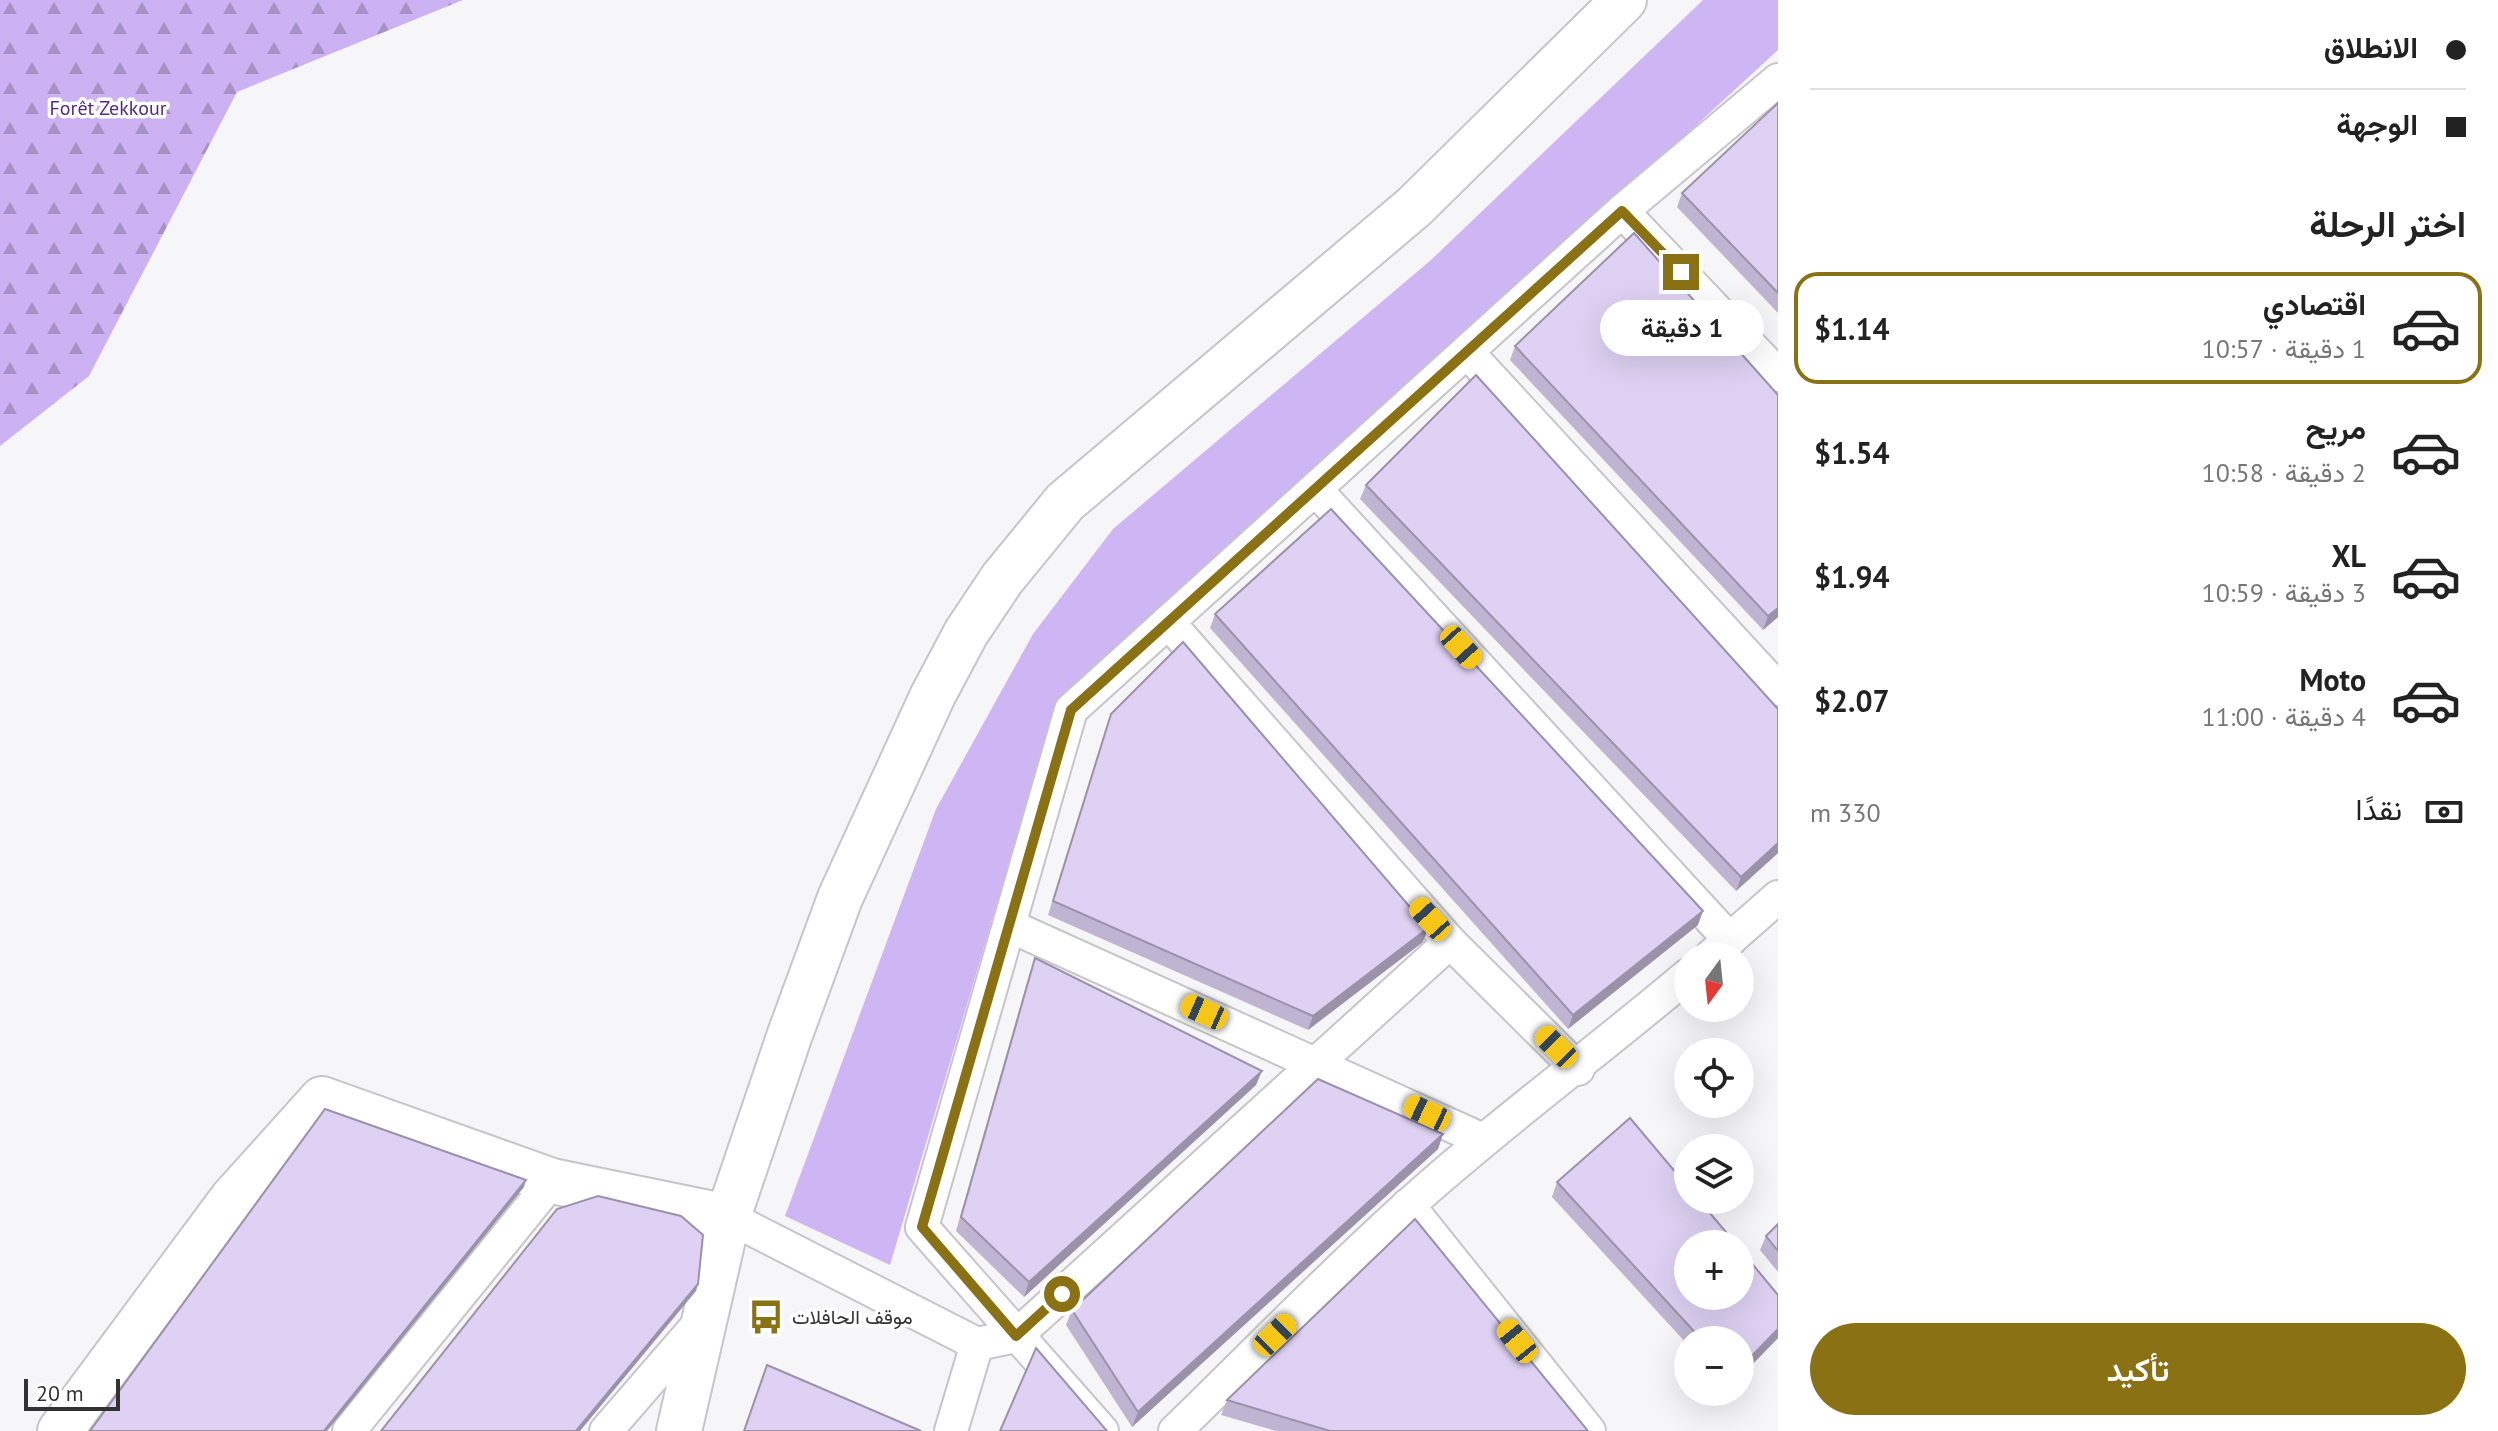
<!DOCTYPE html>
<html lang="ar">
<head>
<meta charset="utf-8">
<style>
	body { margin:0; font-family:"PT Sans",Vazirmatn,sans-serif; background:#f2f2f2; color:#222; direction:rtl; height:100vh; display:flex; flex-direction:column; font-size:30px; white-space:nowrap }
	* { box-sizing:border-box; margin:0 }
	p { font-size:26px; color:#767676 }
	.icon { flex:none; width:44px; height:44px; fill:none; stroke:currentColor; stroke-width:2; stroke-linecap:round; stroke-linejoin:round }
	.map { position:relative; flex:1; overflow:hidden; direction:ltr }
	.drawer { display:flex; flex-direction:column; background:#fff; width:720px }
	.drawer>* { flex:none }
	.hud { display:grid; align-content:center; height:176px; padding:0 32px; background:#fff }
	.needle { width:52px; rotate:195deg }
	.fabs { position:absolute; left:1674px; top:942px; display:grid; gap:16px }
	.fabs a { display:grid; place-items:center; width:80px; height:80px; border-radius:50%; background:#fff; box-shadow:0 8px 32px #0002; font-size:40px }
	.scale { position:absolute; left:24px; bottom:20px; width:96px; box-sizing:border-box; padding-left:8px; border:4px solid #323233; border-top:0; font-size:22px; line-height:28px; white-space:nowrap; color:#323233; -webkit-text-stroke:6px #fff; paint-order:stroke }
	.end { position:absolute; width:36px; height:36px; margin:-18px; border:10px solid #8a7113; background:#fff; box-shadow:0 0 0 4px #fff }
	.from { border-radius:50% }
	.bubble { position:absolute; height:56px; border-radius:28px; background:#fff; box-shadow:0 8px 32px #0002; font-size:26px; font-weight:600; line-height:56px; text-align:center; direction:rtl }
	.car { position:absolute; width:24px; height:48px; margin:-24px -12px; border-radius:10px; box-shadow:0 0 6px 2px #0007; background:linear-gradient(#f5c518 24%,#345 0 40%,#f5c518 0 76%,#345 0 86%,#f5c518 0) }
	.hud b { display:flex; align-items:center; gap:28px; height:76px; font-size:30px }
	.hud b+b { border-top:2px solid #e0e0e0 }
	.hud i { width:20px; height:20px; background:#222 }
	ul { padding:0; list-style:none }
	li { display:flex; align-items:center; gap:24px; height:112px; margin:0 16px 12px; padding:0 16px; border:4px solid transparent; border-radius:24px }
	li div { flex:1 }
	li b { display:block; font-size:30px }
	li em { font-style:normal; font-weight:600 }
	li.current { border-color:#8a7113 }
	li>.icon { width:72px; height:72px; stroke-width:1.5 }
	h2 { padding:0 32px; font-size:36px; line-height:96px }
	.pay { display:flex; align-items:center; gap:20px; height:88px; padding:0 32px; font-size:30px }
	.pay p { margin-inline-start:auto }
	.primary-button { display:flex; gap:16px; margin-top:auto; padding:16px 32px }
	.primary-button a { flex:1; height:92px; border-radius:48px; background:#8a7113; color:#fff; font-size:32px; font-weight:600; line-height:92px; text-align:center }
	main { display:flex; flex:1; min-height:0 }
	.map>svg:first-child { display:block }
	.green { fill:#ceb5f4 }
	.forest { fill:url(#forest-firs) }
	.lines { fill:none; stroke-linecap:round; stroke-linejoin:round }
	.street-casing { stroke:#c6c5c8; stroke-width:36 }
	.secondary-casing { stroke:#c6c5c8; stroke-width:48 }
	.street { stroke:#fff; stroke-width:32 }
	.secondary { stroke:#fff; stroke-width:44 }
	.wall { fill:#bfb4d1 }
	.shaded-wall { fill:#9b92aa }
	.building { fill:#ded1f3; stroke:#9b92aa; stroke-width:2 }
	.route { stroke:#8a7113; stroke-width:10 }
	.labels { text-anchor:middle; stroke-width:7; stroke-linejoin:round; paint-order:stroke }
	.park-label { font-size:20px; fill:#562986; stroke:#fff }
	.poi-label { font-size:20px; fill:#323233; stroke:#fff; text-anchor:start }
</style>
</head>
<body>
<main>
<section class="drawer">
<div class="hud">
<b><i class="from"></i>الانطلاق</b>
<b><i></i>الوجهة</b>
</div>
<h2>اختر الرحلة</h2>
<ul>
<li class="current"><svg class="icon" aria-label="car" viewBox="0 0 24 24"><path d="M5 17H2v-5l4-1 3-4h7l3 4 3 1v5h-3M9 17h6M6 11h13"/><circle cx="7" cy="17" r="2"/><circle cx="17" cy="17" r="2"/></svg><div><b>اقتصادي</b><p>1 دقيقة · 10:57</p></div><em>$1.14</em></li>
<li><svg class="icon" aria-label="car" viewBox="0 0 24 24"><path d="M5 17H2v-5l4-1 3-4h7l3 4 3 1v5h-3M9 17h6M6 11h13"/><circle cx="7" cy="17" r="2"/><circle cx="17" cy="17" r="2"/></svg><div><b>مريح</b><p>2 دقيقة · 10:58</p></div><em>$1.54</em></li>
<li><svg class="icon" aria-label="car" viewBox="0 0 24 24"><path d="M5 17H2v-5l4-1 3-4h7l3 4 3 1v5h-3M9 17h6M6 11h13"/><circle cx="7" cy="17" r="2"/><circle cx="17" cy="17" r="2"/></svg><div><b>XL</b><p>3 دقيقة · 10:59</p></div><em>$1.94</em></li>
<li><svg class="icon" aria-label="car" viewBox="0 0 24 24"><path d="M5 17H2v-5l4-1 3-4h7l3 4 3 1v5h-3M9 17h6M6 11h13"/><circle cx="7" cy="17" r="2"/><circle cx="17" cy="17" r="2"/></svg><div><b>Moto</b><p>4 دقيقة · 11:00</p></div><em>$2.07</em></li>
</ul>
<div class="pay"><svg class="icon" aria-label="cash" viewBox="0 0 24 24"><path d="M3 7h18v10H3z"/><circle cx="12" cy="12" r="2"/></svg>نقدًا<p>330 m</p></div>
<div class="primary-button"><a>تأكيد</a></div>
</section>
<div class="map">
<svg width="1778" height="1431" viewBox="0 0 1778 1431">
	<defs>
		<pattern id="forest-firs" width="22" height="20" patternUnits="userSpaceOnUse" patternTransform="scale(2)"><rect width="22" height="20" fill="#ccb2f3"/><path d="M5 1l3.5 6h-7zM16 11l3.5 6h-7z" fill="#a691c5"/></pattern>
	</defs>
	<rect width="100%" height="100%" fill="#f6f5f8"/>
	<path class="green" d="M1703,0H1778V50L1052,717L890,1265L785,1216L936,809L1033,634L1113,529L1431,260Z"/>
	<path class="forest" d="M0,0H463L237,92L89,376L0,446Z"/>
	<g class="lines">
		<g class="street-casing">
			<g id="street">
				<path d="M1622,211L1778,375"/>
				<path d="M1468,353L1778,689"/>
				<path d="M1316,490L1730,940"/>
				<path d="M1168,622L1450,942L1578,1069"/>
				<path d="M1010,926L1483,1140"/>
				<path d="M1711,956L1778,897"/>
				<path d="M1408,1205L1589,1431"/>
				<path d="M728,1217L977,1344L1016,1336L1450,942"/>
				<path d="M349,1431L552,1181"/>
				<path d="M606,1431L703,1319"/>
				<path d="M951,1431L977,1344"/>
				<path d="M1102,1431L922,1227L1071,710L1622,211L1778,80"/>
				<path d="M1175,1431C1254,1355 1330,1275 1411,1203C1500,1123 1597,1052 1688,975"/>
			</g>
		</g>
		<g class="secondary-casing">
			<g id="secondary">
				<path d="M60,1431L232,1199L322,1099L552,1181L728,1217"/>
				<path d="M679,1431L728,1217L789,1037L840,898L933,695L966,633L1002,579L1065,502L1414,207L1624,0"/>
			</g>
		</g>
		<use href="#street" class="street"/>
		<use href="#secondary" class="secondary"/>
	</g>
	<g class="wall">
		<path d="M1778,103V313L1677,207L1682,193Z"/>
		<path d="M1515,346L1778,395V617L1763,630L1510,360Z"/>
		<path d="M1366,485L1778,709V853L1736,891L1360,499Z"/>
		<path d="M1215,614L1698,925L1568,1029L1210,628Z"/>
		<path d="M1111,714L1423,942L1308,1030L1048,915Z"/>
		<path d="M1035,958L1256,1085L1024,1297L956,1231L1030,972Z"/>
		<path d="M1443,1134L1438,1149L1132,1427L1066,1325L1072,1310Z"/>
		<path d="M1557,1182L1778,1338L1740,1377V1340H1688V1345L1552,1197Z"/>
		<path d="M1778,1224V1272L1760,1250L1766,1236Z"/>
		<path d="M1227,1400L1588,1431H1276L1221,1415Z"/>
	</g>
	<g class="shaded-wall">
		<path d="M1778,608V617L1763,630L1768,616Z"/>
		<path d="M1778,843V853L1736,891L1741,877Z"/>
		<path d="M1703,911L1698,925L1568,1029L1573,1015Z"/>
		<path d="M1428,928L1423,942L1308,1030L1313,1016Z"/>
		<path d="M1262,1071L1256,1085L1024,1297L1029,1282Z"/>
		<path d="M1443,1134L1438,1149L1132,1427L1138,1412Z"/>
		<path d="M526,1180L524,1187L327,1431H324Z"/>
		<path d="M698,1284L696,1291L580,1431H576Z"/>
		<path d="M1778,1329V1338L1740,1377V1368Z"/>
	</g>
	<g class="building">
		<path d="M1778,103V293L1682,193Z"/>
		<path d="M1634,233L1778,395V608L1768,616L1515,346Z"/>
		<path d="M1476,375L1778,709V843L1741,877L1366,485Z"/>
		<path d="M1331,509L1703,911L1573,1015L1215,614Z"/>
		<path d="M1183,642L1428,928L1313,1016L1053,901L1111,714Z"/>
		<path d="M1035,958L1262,1071L1029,1282L961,1217Z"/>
		<path d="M1318,1079L1443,1134L1138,1412L1072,1310Z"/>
		<path d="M325,1109L526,1180L324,1431H90Z"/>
		<path d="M1630,1118L1688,1187V1200H1699L1736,1244H1688V1296H1740V1249L1778,1295V1329L1740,1368V1340H1702L1557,1182Z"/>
		<path d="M598,1196L681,1216L703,1235L698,1284L576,1431H381L557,1209Z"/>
		<path d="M1415,1219L1588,1431H1330L1227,1400Z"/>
		<path d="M1778,1224V1251L1766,1236Z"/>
		<path d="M1036,1348L1107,1431H1000Z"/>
		<path d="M767,1365L921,1431H744Z"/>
	</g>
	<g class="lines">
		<path class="route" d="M1062,1294L1016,1336L922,1227L1071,710L1622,211L1681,272"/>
	</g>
	<defs>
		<g id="bus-bare" transform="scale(2.76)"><path d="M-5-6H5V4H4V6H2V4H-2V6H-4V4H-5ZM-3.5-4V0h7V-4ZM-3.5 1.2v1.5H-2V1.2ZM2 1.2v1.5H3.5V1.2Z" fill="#8a7113" stroke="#fff" stroke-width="2.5" paint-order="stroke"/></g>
	</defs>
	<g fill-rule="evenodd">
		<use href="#bus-bare" x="766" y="1317"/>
	</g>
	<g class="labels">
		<g class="park-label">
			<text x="108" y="115">Forêt Zekkour</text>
		</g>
		<g class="poi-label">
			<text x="792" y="1324">موقف الحافلات</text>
		</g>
	</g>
</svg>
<div class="fabs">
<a><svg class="needle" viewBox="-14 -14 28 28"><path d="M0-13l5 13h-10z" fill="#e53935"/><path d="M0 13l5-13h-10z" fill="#767676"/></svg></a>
<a><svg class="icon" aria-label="locate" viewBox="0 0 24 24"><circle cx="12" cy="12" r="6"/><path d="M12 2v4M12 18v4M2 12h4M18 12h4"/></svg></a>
<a><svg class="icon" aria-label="layers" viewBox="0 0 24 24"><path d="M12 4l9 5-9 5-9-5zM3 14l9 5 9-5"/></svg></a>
<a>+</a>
<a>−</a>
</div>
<div class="scale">20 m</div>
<i class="end from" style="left:1062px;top:1294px"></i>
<i class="end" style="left:1681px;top:272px"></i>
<div class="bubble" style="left:1600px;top:300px;width:164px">1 دقيقة</div>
<i class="car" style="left:1461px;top:647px;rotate:138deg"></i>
<i class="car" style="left:1430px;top:919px;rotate:318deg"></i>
<i class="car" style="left:1204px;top:1012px;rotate:294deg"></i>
<i class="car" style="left:1556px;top:1047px;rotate:315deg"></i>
<i class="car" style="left:1427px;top:1113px;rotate:295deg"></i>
<i class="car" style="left:1275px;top:1335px;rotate:46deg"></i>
<i class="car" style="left:1517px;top:1341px;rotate:321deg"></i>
</div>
</main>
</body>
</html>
